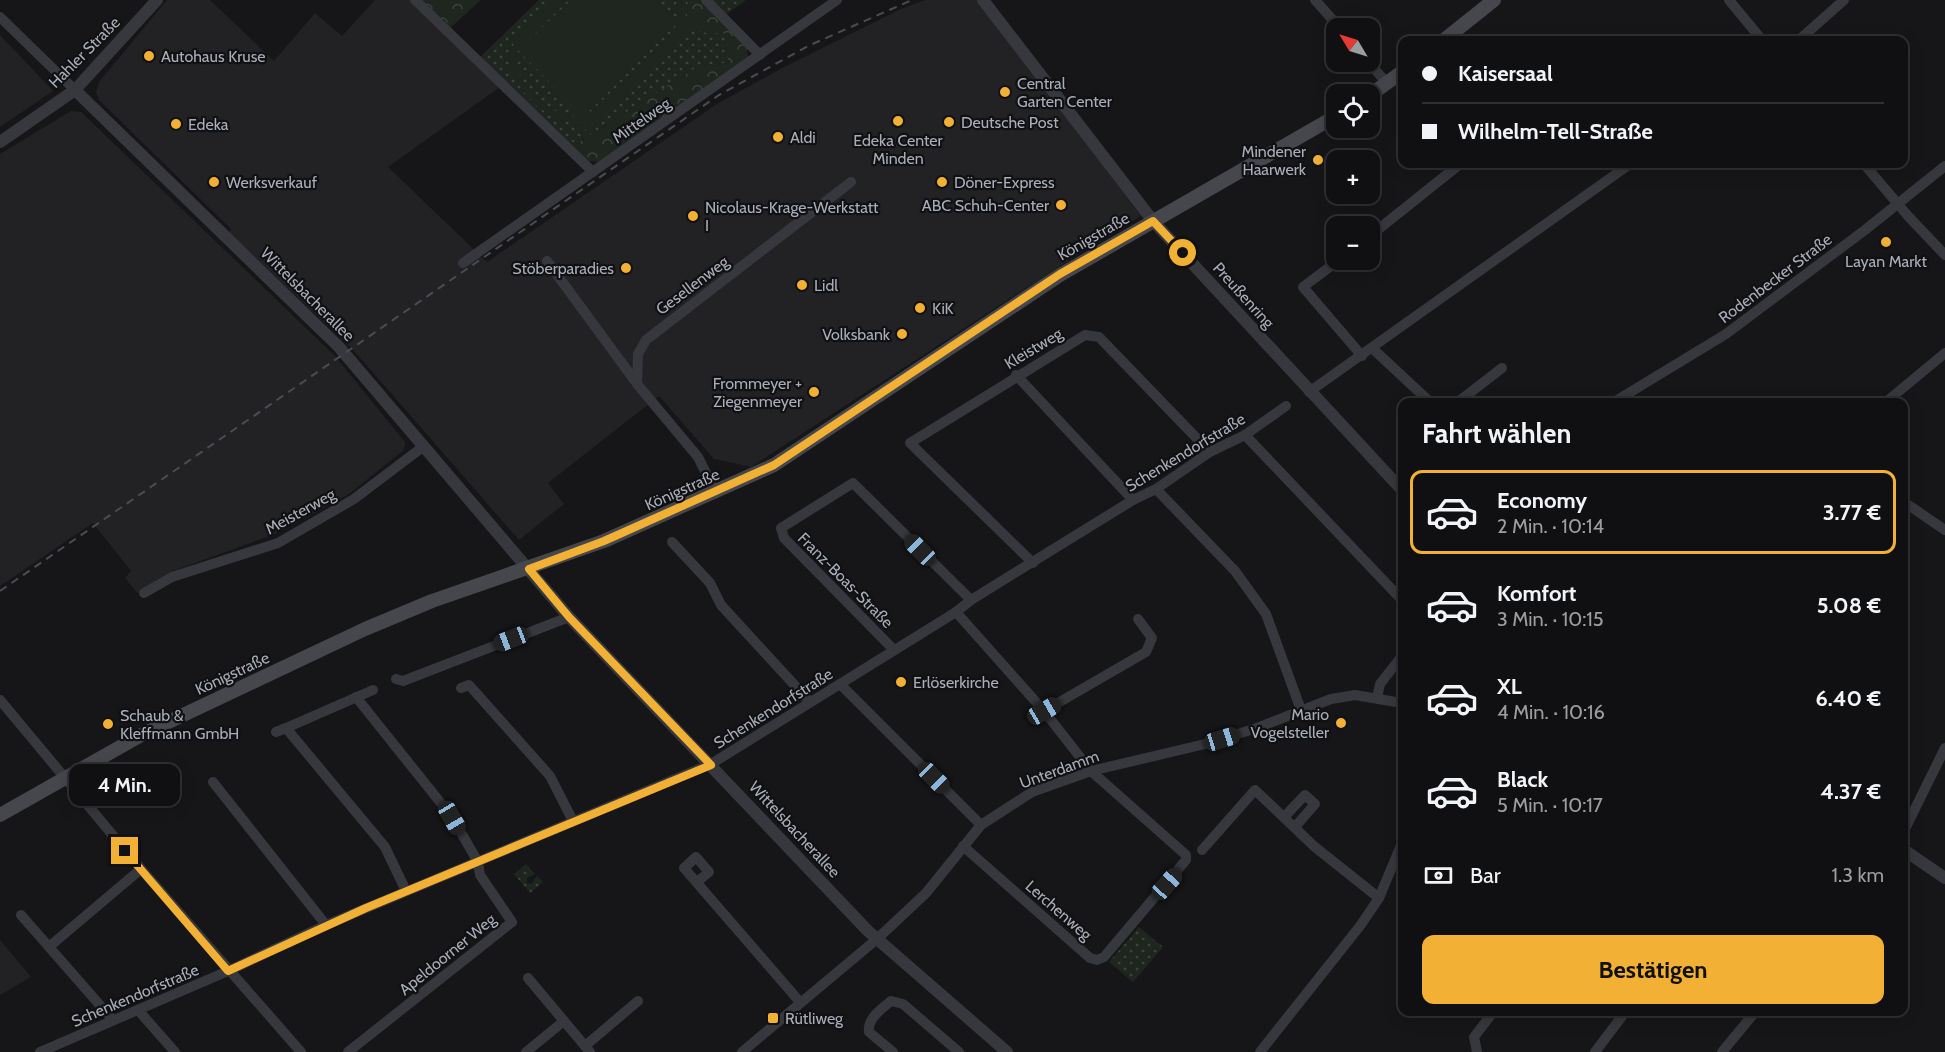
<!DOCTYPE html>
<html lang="de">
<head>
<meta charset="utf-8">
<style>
	body { margin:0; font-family:Cabin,sans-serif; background:#1e1e20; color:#f1f3f6; height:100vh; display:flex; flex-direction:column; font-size:22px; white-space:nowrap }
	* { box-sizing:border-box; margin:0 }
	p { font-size:20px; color:#9c9d9f }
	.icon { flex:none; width:33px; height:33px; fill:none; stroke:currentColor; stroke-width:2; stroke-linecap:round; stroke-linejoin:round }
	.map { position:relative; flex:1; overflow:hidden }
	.side { position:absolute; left:1398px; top:398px; width:510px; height:618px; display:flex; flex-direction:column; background:#101012; border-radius:12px; box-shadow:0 3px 15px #0003,0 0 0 2px #303032 }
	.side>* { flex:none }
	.banner { position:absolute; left:1398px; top:36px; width:510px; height:132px; border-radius:12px; box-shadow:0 3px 15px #0003,0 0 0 2px #303032; display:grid; align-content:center; height:132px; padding:0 24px; background:#101012 }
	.needle { width:39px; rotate:308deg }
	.buttons { position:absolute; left:1326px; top:18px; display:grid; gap:12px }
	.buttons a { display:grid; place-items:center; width:54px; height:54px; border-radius:12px; background:#101012; box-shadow:0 3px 15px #0003,0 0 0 2px #303032; font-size:30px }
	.end { position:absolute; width:27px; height:27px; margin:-14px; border:8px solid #f2b134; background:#111; box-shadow:0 0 0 3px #111 }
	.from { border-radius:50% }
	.bubble { position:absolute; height:42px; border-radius:12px; background:#101012; box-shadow:0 3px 15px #0003,0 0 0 2px #303032; font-size:20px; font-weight:700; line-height:42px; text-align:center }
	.car { position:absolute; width:18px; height:36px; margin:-18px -9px; border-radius:8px; box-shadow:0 0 4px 2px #0007; background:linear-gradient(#222 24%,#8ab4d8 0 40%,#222 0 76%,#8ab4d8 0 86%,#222 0) }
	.banner b { display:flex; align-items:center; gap:21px; height:57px; font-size:22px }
	.banner b+b { border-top:2px solid #303032 }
	.banner i { width:15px; height:15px; background:#f1f3f6 }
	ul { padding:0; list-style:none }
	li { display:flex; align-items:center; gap:18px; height:84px; margin:0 12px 9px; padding:0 12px; border:3px solid transparent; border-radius:12px }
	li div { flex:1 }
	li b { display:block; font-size:22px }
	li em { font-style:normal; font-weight:700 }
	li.on { border-color:#f2b134 }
	li>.icon { width:54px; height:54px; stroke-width:1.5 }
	h2 { padding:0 24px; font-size:27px; line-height:72px }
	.pay { display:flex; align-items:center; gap:15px; height:66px; padding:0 24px; font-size:22px }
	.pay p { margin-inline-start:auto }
	.cta { display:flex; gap:12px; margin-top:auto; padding:12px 24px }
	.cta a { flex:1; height:69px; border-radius:12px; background:#f2b134; color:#111; font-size:24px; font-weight:700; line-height:69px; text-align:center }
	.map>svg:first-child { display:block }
	.built { fill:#222225 }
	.green { fill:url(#green-dots) }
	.forest { fill:url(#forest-crowns) }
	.pitch { fill:#1e261f }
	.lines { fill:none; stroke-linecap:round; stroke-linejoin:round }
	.minor { stroke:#37383d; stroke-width:10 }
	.tertiary { stroke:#37383d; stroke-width:12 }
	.secondary { stroke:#45474d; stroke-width:14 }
	.rail { stroke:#4a4c52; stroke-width:2; stroke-dasharray:8 6; stroke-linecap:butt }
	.route { stroke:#f2b134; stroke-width:8 }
	.poi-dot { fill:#f2b134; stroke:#111113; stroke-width:2 }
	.labels { text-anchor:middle; stroke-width:4.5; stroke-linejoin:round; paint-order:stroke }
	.street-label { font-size:16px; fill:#a8adb8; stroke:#111113 }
	.poi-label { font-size:16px; fill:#a8adb8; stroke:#111113; text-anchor:start }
</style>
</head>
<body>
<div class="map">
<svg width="1945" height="1052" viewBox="0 0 1945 1052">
	<defs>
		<pattern id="green-dots" width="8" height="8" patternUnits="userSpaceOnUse" patternTransform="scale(1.5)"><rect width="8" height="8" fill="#1e261f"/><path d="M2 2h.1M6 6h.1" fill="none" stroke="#3c433d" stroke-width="1.8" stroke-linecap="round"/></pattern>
		<pattern id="forest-crowns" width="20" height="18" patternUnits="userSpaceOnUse" patternTransform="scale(1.5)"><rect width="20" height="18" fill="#1e261f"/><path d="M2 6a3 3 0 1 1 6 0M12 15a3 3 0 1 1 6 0" fill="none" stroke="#3c433d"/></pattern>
	</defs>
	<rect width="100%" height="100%" fill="#161618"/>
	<g class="built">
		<path d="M167,0H210L274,61L315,13L342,36L375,0H412L500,87L388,167L487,262L717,104L786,66L901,9L925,0H978L1141,216L1111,233L751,467L714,459L659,396L548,483L564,504L519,540L356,353L229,232L231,229L99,100L96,92L99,82Z"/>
		<path d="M0,35L53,91L0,127Z"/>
		<path d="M71,111L81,112L335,356L405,442L404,450L349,494L275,534L173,571L137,593L125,578L131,571L93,523L0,586V154Z"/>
		<path d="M0,940L31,977L0,995Z"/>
	</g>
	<g class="green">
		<path d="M539,0H688L687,21L700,32L728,34V63L700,65L570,148L479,58Z"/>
		<path d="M713,0H746L727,14Z"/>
		<path d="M526,864L535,874L527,878V883L531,884L537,876L543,882L530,893L514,874Z"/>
		<path d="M1139,927L1163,947L1133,982L1109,962Z"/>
	</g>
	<g class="forest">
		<path d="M421,0H481L450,28Z"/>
		<path d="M688,0H700L747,48L748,57L600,162L587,161L570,148L700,65L728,63V34L700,32L687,21Z"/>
	</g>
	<g class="pitch">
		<path d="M556,0H565C554,10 518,39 516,51C510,83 557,125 587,115L670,36L678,22L676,0H681L684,20L691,27L581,134L574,127L579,122C547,126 501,80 512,48C518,30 543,13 556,0Z"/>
		<path d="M571,0H655L676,22L581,115L518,50Z"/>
	</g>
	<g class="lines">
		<g class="minor">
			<path d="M415,0L593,172"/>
			<path d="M706,0L760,55"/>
			<path d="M1315,0L1340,28"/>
			<path d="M1729,0L1762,40"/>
			<path d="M0,17L75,90"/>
			<path d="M1799,40L1844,0"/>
			<path d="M1368,62L1387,83"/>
			<path d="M1864,164L1908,216L1945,255"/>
			<path d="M1370,236L1460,164"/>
			<path d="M1339,260L1303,287L1362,356"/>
			<path d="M547,261L635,381"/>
			<path d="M463,263L837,0"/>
			<path d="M1372,348L1430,402"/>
			<path d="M1016,375L1133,500"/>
			<path d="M1309,392L1630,164"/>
			<path d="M1458,402L1502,368"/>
			<path d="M1614,402L1726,334L1865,230L1945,166"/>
			<path d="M1886,402L1945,353"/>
			<path d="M1245,435L1402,600"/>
			<path d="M1156,489L1235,571L1266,614L1301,710"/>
			<path d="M716,493L698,457L637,384L638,354L646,340L851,182"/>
			<path d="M1904,502L1945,530"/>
			<path d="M672,542L710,583L721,605L810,702"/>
			<path d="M1033,563L910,443L1085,335L1099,337L1210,452"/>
			<path d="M144,593L172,577L278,543L354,499L424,446"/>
			<path d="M956,612L1044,711L1091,771L1186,855V860L1104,957L1097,960L1090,958L963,846"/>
			<path d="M894,650L784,538L781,528L853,483L971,600"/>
			<path d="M396,679L403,681L569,617"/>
			<path d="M840,684L981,825"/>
			<path d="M461,688L469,685L550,776L573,821"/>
			<path d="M1377,698L1380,684L1402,656"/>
			<path d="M0,700L141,869L301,1052"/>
			<path d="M1044,711L1146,652L1152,638L1138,619"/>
			<path d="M286,728L373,690"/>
			<path d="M276,732L286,728L385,847L406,891"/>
			<path d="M213,782L326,925"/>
			<path d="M1285,816L1305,795L1315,804L1295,827"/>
			<path d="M1904,831L1945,748"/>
			<path d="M1202,850L1255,790L1315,847L1379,898"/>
			<path d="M697,882L709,872L696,857L684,868L800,1002"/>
			<path d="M21,915L113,1020"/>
			<path d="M50,946L141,869"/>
			<path d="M528,978L564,1021"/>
			<path d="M138,1010L175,1052"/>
			<path d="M585,1046L638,1001"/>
			<path d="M40,1052L228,971L326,925L711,764L956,612L971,600L1133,500L1156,489L1210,452L1245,435L1286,406"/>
			<path d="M348,1052L512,922L480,875L478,862L452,817L356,697"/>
			<path d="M526,1052L564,1021L590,1052"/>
			<path d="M742,1052L877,939L926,893L981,825L1032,792L1091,771L1205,744L1257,728L1331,699L1355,695L1402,703"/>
			<path d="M893,1052L869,1032C867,1018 882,1009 891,1001L903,1004L959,1052"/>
			<path d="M1260,1052L1360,926L1379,898L1402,843"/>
			<path d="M1477,1052L1474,1037L1494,1011"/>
			<path d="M1595,1052L1626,1011"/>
			<path d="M1722,1052L1756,1011"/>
		</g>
		<g class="tertiary">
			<path d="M983,0L1153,221L1402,490"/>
			<path d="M75,90L339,347L569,617L868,931L1007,1052"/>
			<path d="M0,142L75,90L157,0"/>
			<path d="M1904,850L1945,878"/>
		</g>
		<g class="secondary">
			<path d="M1444,40L1494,0"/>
			<path d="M1370,95L1402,72"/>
			<path d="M0,815L143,734L365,629L432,601L604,541L774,465L1060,275L1336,116"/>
		</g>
		<path class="rail" d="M0,591L719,95L808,46L912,0"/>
	</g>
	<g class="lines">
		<path class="route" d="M125,851L228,971L366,908L711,765L569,617L529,569L604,541L774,465L1060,274L1153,221L1183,253"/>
	</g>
	<g class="poi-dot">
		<circle cx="149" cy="56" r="6"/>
		<circle cx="1005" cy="92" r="6"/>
		<circle cx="898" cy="121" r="6"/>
		<circle cx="949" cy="122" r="6"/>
		<circle cx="176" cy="124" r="6"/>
		<circle cx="778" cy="137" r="6"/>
		<circle cx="1318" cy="160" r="6"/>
		<circle cx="214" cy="182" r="6"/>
		<circle cx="942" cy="182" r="6"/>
		<circle cx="1061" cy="205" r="6"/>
		<circle cx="693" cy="216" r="6"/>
		<circle cx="1886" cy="242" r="6"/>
		<circle cx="626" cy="268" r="6"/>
		<circle cx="802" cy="285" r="6"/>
		<circle cx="920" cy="308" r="6"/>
		<circle cx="902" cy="334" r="6"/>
		<circle cx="814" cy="392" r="6"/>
		<circle cx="901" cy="682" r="6"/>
		<circle cx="1341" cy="723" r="6"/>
		<circle cx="108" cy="724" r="6"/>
		<rect x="767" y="1012" width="12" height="12" rx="3"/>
	</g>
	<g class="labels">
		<g class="street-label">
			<text transform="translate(84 52) rotate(-45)" y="6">Hahler Straße</text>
			<text transform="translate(641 120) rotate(-35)" y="6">Mittelweg</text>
			<text transform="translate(1093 236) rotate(-30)" y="6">Königstraße</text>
			<text transform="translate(1775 278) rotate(-37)" y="6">Rodenbecker Straße</text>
			<text transform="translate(692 285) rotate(-37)" y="6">Gesellenweg</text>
			<text transform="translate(308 294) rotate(45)" y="6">Wittelsbacherallee</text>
			<text transform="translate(1244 295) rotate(48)" y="6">Preußenring</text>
			<text transform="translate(1033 348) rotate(-31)" y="6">Kleistweg</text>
			<text transform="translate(1185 452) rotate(-31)" y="6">Schenkendorfstraße</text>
			<text transform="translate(682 489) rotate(-24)" y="6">Königstraße</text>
			<text transform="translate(300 511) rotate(-29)" y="6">Meisterweg</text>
			<text transform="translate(846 580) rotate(45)" y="6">Franz-Boas-Straße</text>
			<text transform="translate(232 673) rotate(-25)" y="6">Königstraße</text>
			<text transform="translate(773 708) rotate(-32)" y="6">Schenkendorfstraße</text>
			<text transform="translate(1059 769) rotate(-20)" y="6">Unterdamm</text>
			<text transform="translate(795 829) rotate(47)" y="6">Wittelsbacherallee</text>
			<text transform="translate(1059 910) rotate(41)" y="6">Lerchenweg</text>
			<text transform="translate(447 954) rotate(-39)" y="6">Apeldoorner Weg</text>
			<text transform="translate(135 995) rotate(-23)" y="6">Schenkendorfstraße</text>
		</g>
		<g class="poi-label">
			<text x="161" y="62">Autohaus Kruse</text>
			<text x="1017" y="89">Central<tspan x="1017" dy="18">Garten Center</tspan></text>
			<text x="961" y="128">Deutsche Post</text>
			<text x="188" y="130">Edeka</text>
			<text x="790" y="143">Aldi</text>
			<text x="898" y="146" text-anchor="middle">Edeka Center<tspan x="898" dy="18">Minden</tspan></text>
			<text x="1306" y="157" text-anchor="end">Mindener<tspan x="1306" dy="18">Haarwerk</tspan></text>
			<text x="226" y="188">Werksverkauf</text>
			<text x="954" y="188">Döner-Express</text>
			<text x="1049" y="211" text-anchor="end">ABC Schuh-Center</text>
			<text x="705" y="213">Nicolaus-Krage-Werkstatt<tspan x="705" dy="18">I</tspan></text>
			<text x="1886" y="267" text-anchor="middle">Layan Markt</text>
			<text x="614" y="274" text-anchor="end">Stöberparadies</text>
			<text x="814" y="291">Lidl</text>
			<text x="932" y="314">KiK</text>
			<text x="890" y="340" text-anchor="end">Volksbank</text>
			<text x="802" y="389" text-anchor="end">Frommeyer +<tspan x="802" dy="18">Ziegenmeyer</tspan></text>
			<text x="913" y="688">Erlöserkirche</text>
			<text x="1329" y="720" text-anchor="end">Mario<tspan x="1329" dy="18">Vogelsteller</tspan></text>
			<text x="120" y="721">Schaub &amp;<tspan x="120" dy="18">Kleffmann GmbH</tspan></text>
			<text x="785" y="1024">Rütliweg</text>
		</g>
	</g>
</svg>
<div class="buttons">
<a><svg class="needle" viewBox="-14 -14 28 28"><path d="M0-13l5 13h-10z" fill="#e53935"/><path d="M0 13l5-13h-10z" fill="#9c9d9f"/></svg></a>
<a><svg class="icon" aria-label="locate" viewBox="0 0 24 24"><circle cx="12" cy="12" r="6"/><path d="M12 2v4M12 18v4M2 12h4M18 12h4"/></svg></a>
<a>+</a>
<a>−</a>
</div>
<i class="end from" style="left:1183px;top:253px"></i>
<i class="end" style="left:125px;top:851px"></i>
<div class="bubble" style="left:69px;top:764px;width:111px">4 Min.</div>
<i class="car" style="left:920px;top:550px;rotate:315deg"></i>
<i class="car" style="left:511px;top:639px;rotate:249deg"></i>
<i class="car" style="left:1044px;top:711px;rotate:60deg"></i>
<i class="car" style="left:1222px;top:739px;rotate:73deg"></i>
<i class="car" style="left:934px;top:778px;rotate:135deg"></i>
<i class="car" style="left:452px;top:818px;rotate:150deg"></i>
<i class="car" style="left:1167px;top:884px;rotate:42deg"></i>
<div class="banner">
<b><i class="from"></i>Kaisersaal</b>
<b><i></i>Wilhelm-Tell-Straße</b>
</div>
<section class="side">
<h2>Fahrt wählen</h2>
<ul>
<li class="on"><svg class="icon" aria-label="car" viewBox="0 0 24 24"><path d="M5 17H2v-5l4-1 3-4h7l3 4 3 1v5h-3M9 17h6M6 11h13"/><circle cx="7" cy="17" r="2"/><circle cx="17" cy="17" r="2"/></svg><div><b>Economy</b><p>2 Min. · 10:14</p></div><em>3.77 €</em></li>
<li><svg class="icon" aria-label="car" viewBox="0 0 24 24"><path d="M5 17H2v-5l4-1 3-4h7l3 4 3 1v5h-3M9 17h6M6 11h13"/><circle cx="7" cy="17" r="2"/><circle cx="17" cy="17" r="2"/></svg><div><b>Komfort</b><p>3 Min. · 10:15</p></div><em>5.08 €</em></li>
<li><svg class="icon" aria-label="car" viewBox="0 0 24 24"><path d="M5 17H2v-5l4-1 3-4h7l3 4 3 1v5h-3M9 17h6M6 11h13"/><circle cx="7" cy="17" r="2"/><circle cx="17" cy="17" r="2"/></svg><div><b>XL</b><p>4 Min. · 10:16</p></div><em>6.40 €</em></li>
<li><svg class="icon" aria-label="car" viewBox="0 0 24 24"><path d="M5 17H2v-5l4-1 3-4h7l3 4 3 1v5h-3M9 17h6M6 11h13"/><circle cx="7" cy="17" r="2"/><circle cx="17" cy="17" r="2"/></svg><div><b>Black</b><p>5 Min. · 10:17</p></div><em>4.37 €</em></li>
</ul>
<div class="pay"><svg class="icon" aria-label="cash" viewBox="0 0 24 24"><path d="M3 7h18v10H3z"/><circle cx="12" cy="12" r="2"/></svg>Bar<p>1.3 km</p></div>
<div class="cta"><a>Bestätigen</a></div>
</section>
</div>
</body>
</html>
